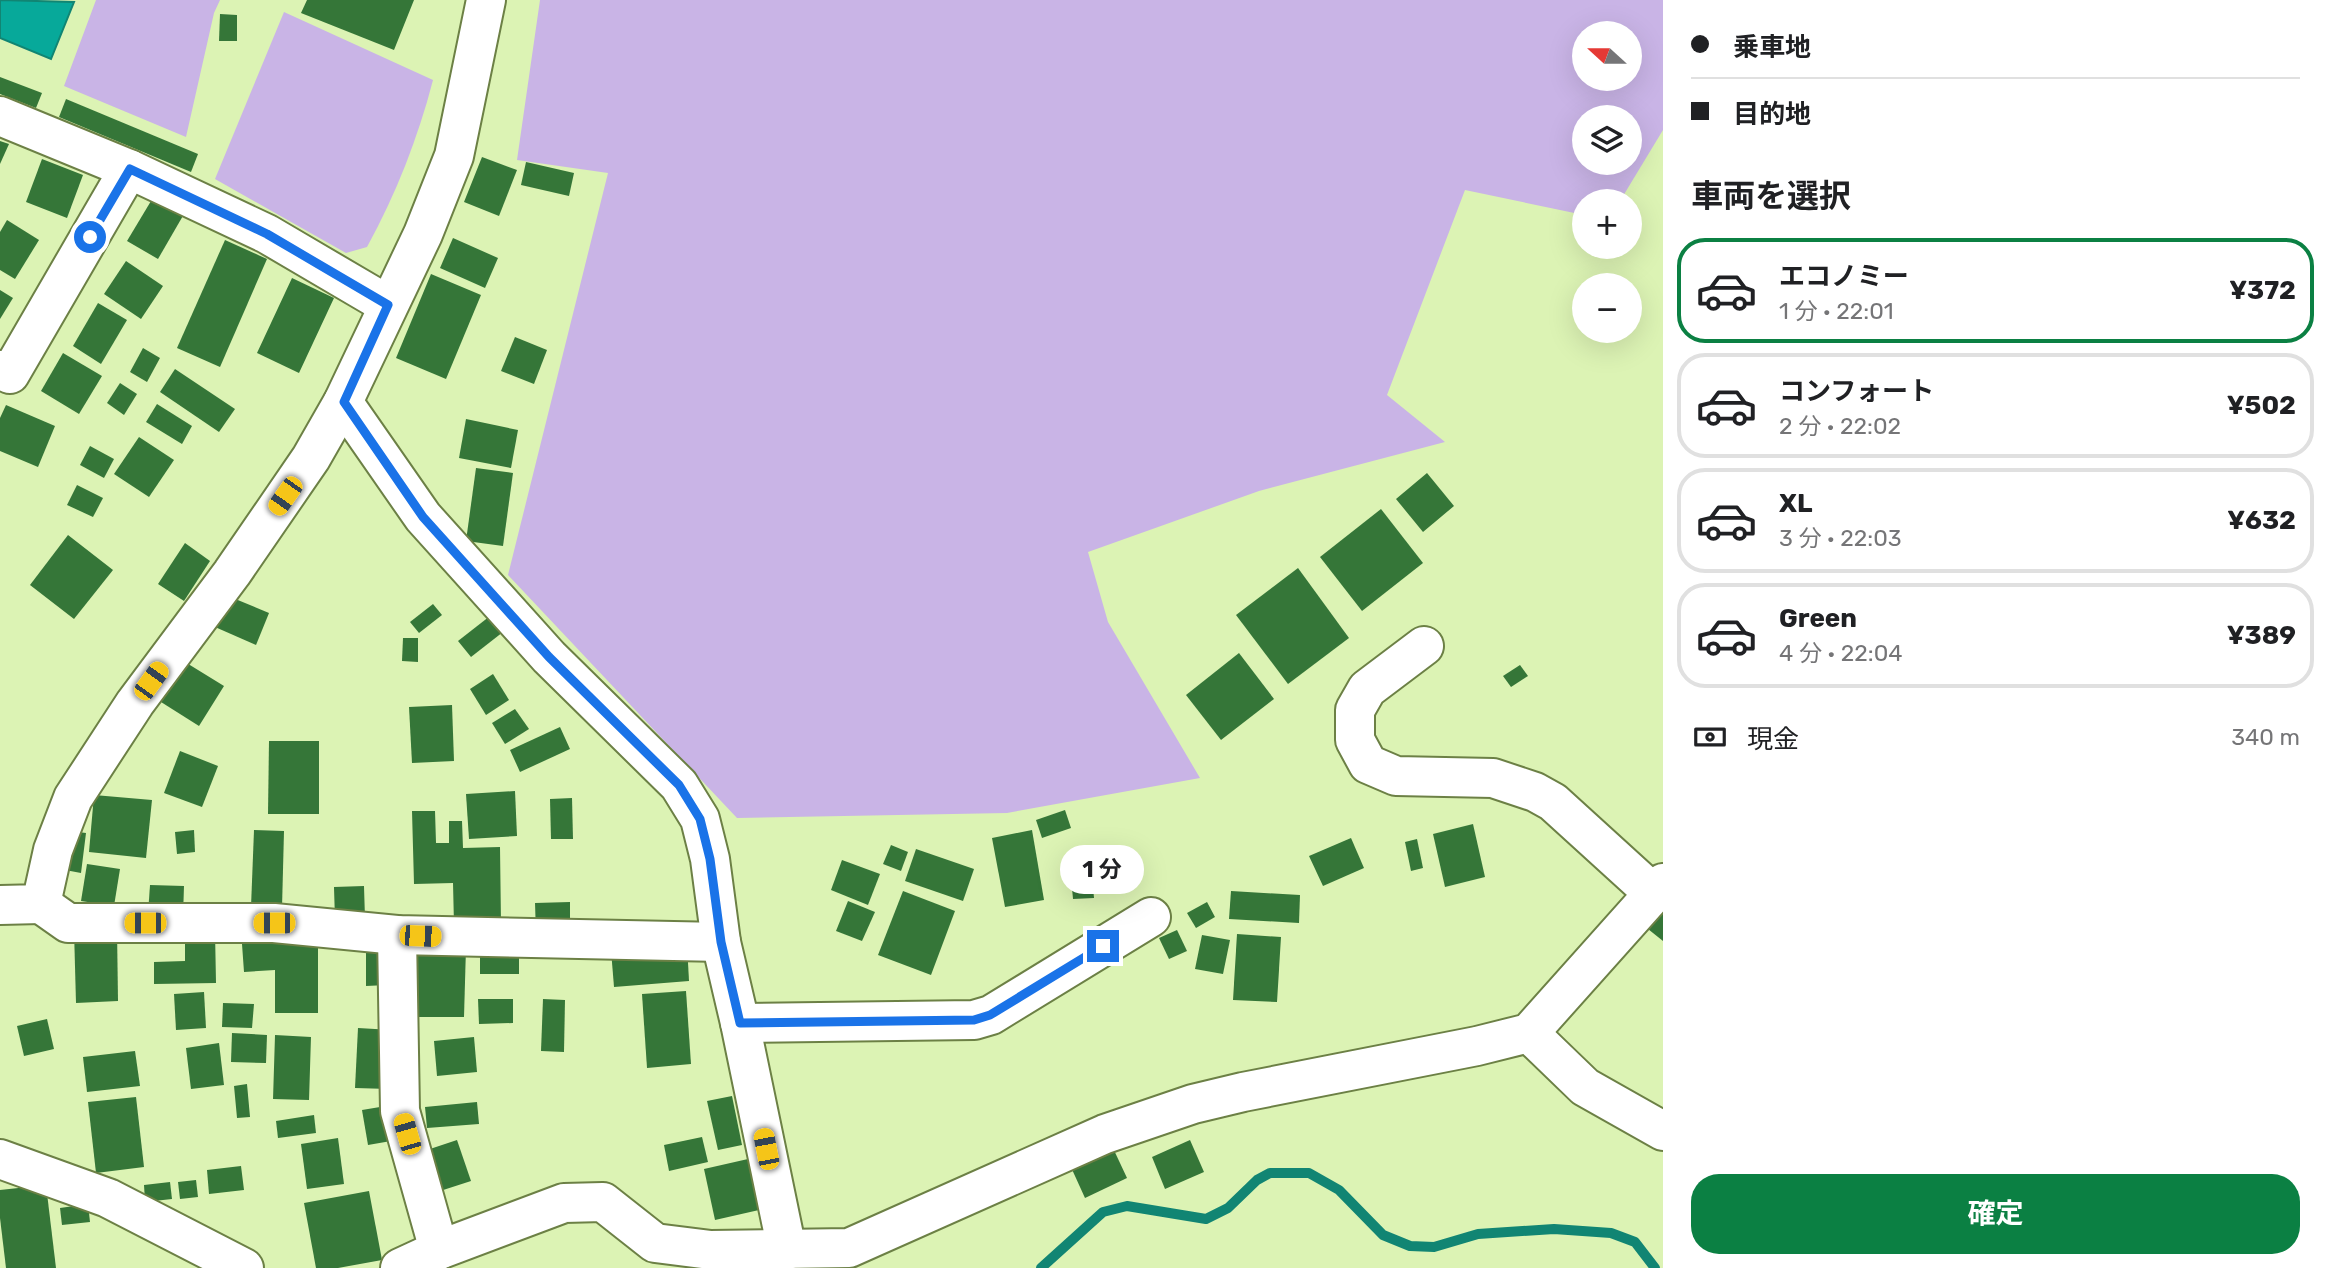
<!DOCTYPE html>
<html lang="ja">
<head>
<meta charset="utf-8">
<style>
	body { margin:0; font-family:Rubik,"Noto Sans JP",sans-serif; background:#f6f6f6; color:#202124; height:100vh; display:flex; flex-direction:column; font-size:26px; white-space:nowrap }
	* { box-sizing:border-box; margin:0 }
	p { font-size:23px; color:#757577 }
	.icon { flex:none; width:38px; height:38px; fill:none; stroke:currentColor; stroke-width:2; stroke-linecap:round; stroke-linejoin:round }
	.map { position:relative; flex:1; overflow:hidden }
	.drawer { display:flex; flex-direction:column; background:#fff; width:665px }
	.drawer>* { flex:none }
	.top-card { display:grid; align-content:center; height:154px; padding:0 28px; background:#fff }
	.needle { width:46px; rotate:291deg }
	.tools { position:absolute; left:1572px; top:21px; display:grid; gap:14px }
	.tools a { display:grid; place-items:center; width:70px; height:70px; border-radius:50%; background:#fff; box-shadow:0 7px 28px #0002; font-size:35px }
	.end { position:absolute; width:32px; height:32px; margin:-16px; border:9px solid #1a73e8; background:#fff; box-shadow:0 0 0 4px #fff }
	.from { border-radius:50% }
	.bubble { position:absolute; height:49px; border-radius:24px; background:#fff; box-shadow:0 7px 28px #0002; font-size:23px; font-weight:700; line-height:49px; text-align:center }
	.car { position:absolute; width:21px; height:42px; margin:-21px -10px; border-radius:9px; box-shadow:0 0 5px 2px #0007; background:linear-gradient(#f5c518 24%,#345 0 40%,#f5c518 0 76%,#345 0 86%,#f5c518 0) }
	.top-card b { display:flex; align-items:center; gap:24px; height:66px; font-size:26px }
	.top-card b+b { border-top:2px solid #e0e0e0 }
	.top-card i { width:18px; height:18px; background:#202124 }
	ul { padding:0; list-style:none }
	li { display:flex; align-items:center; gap:21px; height:105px; margin:0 14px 10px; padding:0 14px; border:4px solid #e0e0e0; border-radius:28px }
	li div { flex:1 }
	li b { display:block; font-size:26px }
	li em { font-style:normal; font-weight:700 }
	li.active { border-color:#0b8043 }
	li>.icon { width:63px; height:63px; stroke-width:1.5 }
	h2 { padding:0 28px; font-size:32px; line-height:84px }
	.pay { display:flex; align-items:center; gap:18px; height:77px; padding:0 28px; font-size:26px }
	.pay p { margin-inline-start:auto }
	.action { display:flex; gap:14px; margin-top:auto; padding:14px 28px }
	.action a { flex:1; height:80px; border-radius:28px; background:#0b8043; color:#fff; font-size:28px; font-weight:700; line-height:80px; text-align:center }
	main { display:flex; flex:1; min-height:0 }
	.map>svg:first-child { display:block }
	.green { fill:#c9b4e6; fill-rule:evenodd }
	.water { fill:#07a99a; stroke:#118573; stroke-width:2 }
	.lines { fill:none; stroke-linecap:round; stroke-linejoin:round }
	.stream { stroke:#118573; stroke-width:10 }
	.building { fill:#357638 }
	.minor-casing { stroke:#6c8045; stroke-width:42 }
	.minor { stroke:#fff; stroke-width:38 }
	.route { stroke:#1a73e8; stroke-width:9 }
</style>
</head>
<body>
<main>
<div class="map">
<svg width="1663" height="1268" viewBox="0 0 1663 1268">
	<rect width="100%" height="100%" fill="#dcf3b4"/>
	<g class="green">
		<path d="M96,0H220L214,13L186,137L64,86Z"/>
		<path d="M540,0H1663V130L1620,201H1584V215L1465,190L1387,395L1445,442L1259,491L1088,552L1108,622L1200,778L1007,813L737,818L508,575L608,173L517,160ZM1629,33V79H1584V33ZM1629,117V163H1584V117Z"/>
		<path d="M284,12L433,80C418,138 396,194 367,247L346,253L215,179Z"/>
	</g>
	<path class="water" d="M0,0L74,2L51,59L0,38Z"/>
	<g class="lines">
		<path class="stream" d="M1041,1268L1103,1212L1127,1206L1206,1219L1228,1208L1257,1180L1270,1173H1309L1339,1190L1383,1235L1410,1246L1434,1247L1478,1234L1554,1229L1611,1233L1635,1242L1655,1268"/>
	</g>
	<g class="building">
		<path d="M307,0H414L394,50L301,13Z"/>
		<path d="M220,14L237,15V41H219Z"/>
		<path d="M0,77L42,93L36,108L0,94Z"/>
		<path d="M66,99L198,154L191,172L59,117Z"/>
		<path d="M0,141L9,144L0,164Z"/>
		<path d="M482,157L517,170L499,216L464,202Z"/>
		<path d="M42,159L83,175L67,218L26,202Z"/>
		<path d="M526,162L574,173L569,196L521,185Z"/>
		<path d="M154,196L184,214L158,259L127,241Z"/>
		<path d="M7,220L39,240L15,279L0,270V232Z"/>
		<path d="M453,238L498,258L485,288L440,268Z"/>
		<path d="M225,240L267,259L220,367L177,348Z"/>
		<path d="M126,261L163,286L141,319L104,294Z"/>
		<path d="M431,274L481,295L446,379L396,358Z"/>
		<path d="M292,278L334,298L299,373L257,353Z"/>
		<path d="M0,290L13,298L0,319Z"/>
		<path d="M98,303L127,320L101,364L73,346Z"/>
		<path d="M515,337L547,350L534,384L501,371Z"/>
		<path d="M143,348L160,358L147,382L130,372Z"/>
		<path d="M63,353L102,376L79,414L41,391Z"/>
		<path d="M175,369L235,409L219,432L160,392Z"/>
		<path d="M120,383L137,394L124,415L107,403Z"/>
		<path d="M157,404L192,426L182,444L146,422Z"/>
		<path d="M6,405L55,426L38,467L0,451V418Z"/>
		<path d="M466,419L518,430L511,468L459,458Z"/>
		<path d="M139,437L174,460L149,497L114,474Z"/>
		<path d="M90,446L114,459L104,478L80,465Z"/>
		<path d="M476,468L513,473L503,546L466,541Z"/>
		<path d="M1427,473L1454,506L1423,532L1396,499Z"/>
		<path d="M77,485L103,498L93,517L67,505Z"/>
		<path d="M1381,509L1423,563L1362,611L1320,557Z"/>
		<path d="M68,535L113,570L74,619L30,585Z"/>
		<path d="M185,543L210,561L184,601L158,584Z"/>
		<path d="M1298,568L1349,638L1288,684L1236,615Z"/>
		<path d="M228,596L269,613L256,645L215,627Z"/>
		<path d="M433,604L442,615L419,633L410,622Z"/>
		<path d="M490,616L503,632L471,657L458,641Z"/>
		<path d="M403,638H418V662L402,661Z"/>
		<path d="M1239,653L1274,699L1221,740L1186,695Z"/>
		<path d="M185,662L224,686L199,726L161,702Z"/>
		<path d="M1520,665L1528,676L1511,687L1503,676Z"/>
		<path d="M493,674L509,700L486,715L470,689Z"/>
		<path d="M452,705L454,761L412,763L409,707Z"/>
		<path d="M515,709L529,729L505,744L492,723Z"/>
		<path d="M560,727L570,749L520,772L510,750Z"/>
		<path d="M269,741H319V814H268Z"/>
		<path d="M180,751L218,766L202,807L164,793Z"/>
		<path d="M515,791L517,836L469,839L466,794Z"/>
		<path d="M94,795L152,800L146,858L89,852Z"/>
		<path d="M572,798L573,839H551L550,799Z"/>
		<path d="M1065,810L1071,828L1042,838L1036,820Z"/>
		<path d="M412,811H435L436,843H449V821H462L463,848L500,847L501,924L454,925L453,883L414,884Z"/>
		<path d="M1473,824L1485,877L1445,887L1433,834Z"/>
		<path d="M194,830L195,852L177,854L175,832Z"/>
		<path d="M254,830L284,831L282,908L251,907Z"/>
		<path d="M1032,830L1044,900L1005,907L992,838Z"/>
		<path d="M70,831L86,833L81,873L65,870Z"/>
		<path d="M1351,838L1364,868L1323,886L1309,856Z"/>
		<path d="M1417,839L1423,868L1411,871L1405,842Z"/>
		<path d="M891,845L908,852L901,871L883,864Z"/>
		<path d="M916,849L974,869L963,901L905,881Z"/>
		<path d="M842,860L880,874L868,905L831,890Z"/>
		<path d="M87,864L120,869L114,906L81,901Z"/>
		<path d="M1092,875L1094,898L1073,899L1071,877Z"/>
		<path d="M150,885L184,886L183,916L148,914Z"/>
		<path d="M364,886L365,919L335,920L334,887Z"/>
		<path d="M903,891L955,911L931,975L878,955Z"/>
		<path d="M1231,891L1300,895L1299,923L1229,919Z"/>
		<path d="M848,901L875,912L862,941L836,931Z"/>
		<path d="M570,902V932L536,933L535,903Z"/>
		<path d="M1207,902L1215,917L1196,928L1187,913Z"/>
		<path d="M1663,911V941L1648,929Z"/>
		<path d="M117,929L118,1001L76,1003L74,930Z"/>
		<path d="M1177,930L1187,951L1169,959L1159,938Z"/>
		<path d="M215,931L216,983L154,984V962L185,961V932Z"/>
		<path d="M1237,934L1281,937L1277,1002L1233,1000Z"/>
		<path d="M1202,935L1230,940L1223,974L1195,969Z"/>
		<path d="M275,942H318V1013H275V970L244,972L242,944Z"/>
		<path d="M687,944L689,981L614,987L611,950Z"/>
		<path d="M417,946L466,947L464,1017H415Z"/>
		<path d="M519,947V974H480V948Z"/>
		<path d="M366,948H388L387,985L366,986Z"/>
		<path d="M686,991L691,1064L647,1068L642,994Z"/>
		<path d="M204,992L206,1028L176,1030L174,994Z"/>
		<path d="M478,999H513V1023L479,1024Z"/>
		<path d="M543,999L565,1000L564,1052L541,1051Z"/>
		<path d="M223,1003L254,1004L252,1028L222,1027Z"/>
		<path d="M47,1019L54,1049L24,1056L17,1026Z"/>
		<path d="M358,1028L392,1030L389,1089L355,1088Z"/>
		<path d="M232,1033L267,1035L266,1063L231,1062Z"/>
		<path d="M275,1035L311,1037L309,1100L273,1099Z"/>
		<path d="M474,1037L477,1072L437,1076L434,1041Z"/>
		<path d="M219,1043L224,1085L191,1089L186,1048Z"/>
		<path d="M135,1051L140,1086L87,1092L83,1057Z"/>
		<path d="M247,1084L250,1117L237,1118L234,1086Z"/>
		<path d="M732,1096L742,1145L718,1150L707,1101Z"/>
		<path d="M136,1097L144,1167L96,1173L88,1102Z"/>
		<path d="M477,1102L479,1124L427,1128L425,1107Z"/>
		<path d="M386,1106L391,1141L368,1145L362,1110Z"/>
		<path d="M314,1115L316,1133L278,1138L276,1121Z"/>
		<path d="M702,1137L708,1162L669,1171L664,1145Z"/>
		<path d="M338,1138L344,1184L307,1189L301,1144Z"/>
		<path d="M457,1140L471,1181L437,1192L424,1151Z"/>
		<path d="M1190,1140L1204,1172L1165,1189L1152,1157Z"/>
		<path d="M1112,1146L1127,1178L1085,1198L1070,1165Z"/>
		<path d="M748,1159L759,1210L715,1220L704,1169Z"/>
		<path d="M241,1166L244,1190L209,1194L207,1170Z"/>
		<path d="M196,1180L198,1197L180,1199L178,1182Z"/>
		<path d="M170,1182L172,1199L145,1202L144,1185Z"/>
		<path d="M46,1185L56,1268H6L0,1218V1190Z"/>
		<path d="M369,1191L382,1260L338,1268H316L304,1203Z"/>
		<path d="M88,1204L90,1222L62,1225L60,1208Z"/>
	</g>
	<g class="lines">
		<g class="minor-casing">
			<g id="minor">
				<path d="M0,116L129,169L267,234L388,305"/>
				<path d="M0,370L10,374L129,169"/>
				<path d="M343,402L423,517L549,657L679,785L700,819L710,859L721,942L740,1023L787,1250"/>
				<path d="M1424,646L1367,689L1355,710V740L1368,764L1396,776L1493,778L1535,792L1553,802L1653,893"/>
				<path d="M41,904L68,923H274L397,935L721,942"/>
				<path d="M0,905L41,904L53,850L73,798L135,703L232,573L311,458L343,402L423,234L454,156L486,0"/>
				<path d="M397,935L400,1111L439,1250"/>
				<path d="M740,1023L974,1020L991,1015L1151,917"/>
				<path d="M1529,1033L1585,1087L1663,1131"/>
				<path d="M0,1159L108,1198L244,1268"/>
				<path d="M400,1268L439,1250L564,1203L603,1202L655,1243L711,1250L849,1248L1105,1134L1193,1104L1243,1092L1477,1046L1529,1033L1663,883"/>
			</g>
		</g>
		<use href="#minor" class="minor"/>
	</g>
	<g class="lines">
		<path class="route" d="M90,237L130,169L267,234L388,305L344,402L423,517L549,657L679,785L700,819L710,859L721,942L740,1023L974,1020L990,1015L1103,946"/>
	</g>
</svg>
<div class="tools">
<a><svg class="needle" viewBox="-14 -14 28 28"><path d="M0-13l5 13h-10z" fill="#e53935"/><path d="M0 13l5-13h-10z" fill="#757577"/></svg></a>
<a><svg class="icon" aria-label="layers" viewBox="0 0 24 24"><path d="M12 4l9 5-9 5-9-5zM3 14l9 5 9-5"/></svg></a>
<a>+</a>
<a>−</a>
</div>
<i class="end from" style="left:90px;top:237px"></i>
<i class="end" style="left:1103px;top:946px"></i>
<div class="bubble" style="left:1060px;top:845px;width:84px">1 分</div>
<i class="car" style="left:285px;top:496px;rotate:215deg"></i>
<i class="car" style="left:151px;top:681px;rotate:36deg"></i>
<i class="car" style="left:145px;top:923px;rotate:270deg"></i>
<i class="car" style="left:274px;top:923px;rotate:270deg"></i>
<i class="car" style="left:420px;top:936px;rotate:92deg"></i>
<i class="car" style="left:407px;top:1134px;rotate:344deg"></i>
<i class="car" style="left:766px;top:1149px;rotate:349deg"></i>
</div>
<section class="drawer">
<div class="top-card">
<b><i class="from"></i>乗車地</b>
<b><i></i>目的地</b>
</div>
<h2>車両を選択</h2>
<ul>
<li class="active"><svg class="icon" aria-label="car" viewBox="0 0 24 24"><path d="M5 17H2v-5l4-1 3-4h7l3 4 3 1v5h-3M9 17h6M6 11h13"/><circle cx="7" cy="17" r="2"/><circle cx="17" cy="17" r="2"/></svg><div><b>エコノミー</b><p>1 分 · 22:01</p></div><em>¥372</em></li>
<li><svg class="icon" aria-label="car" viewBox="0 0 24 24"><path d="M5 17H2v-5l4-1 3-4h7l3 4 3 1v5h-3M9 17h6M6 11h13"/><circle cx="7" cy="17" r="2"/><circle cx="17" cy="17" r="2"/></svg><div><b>コンフォート</b><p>2 分 · 22:02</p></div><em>¥502</em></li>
<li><svg class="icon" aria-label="car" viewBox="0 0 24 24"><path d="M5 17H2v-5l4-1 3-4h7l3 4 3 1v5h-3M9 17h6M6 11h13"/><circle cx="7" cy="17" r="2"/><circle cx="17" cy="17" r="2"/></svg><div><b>XL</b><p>3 分 · 22:03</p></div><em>¥632</em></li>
<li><svg class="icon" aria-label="car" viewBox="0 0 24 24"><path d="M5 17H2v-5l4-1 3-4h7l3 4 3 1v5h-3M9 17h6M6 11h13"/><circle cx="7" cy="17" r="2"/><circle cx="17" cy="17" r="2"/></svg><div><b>Green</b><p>4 分 · 22:04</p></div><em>¥389</em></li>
</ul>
<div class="pay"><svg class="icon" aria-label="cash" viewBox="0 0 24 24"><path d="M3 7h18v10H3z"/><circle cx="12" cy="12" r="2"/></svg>現金<p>340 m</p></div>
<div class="action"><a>確定</a></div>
</section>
</main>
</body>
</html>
